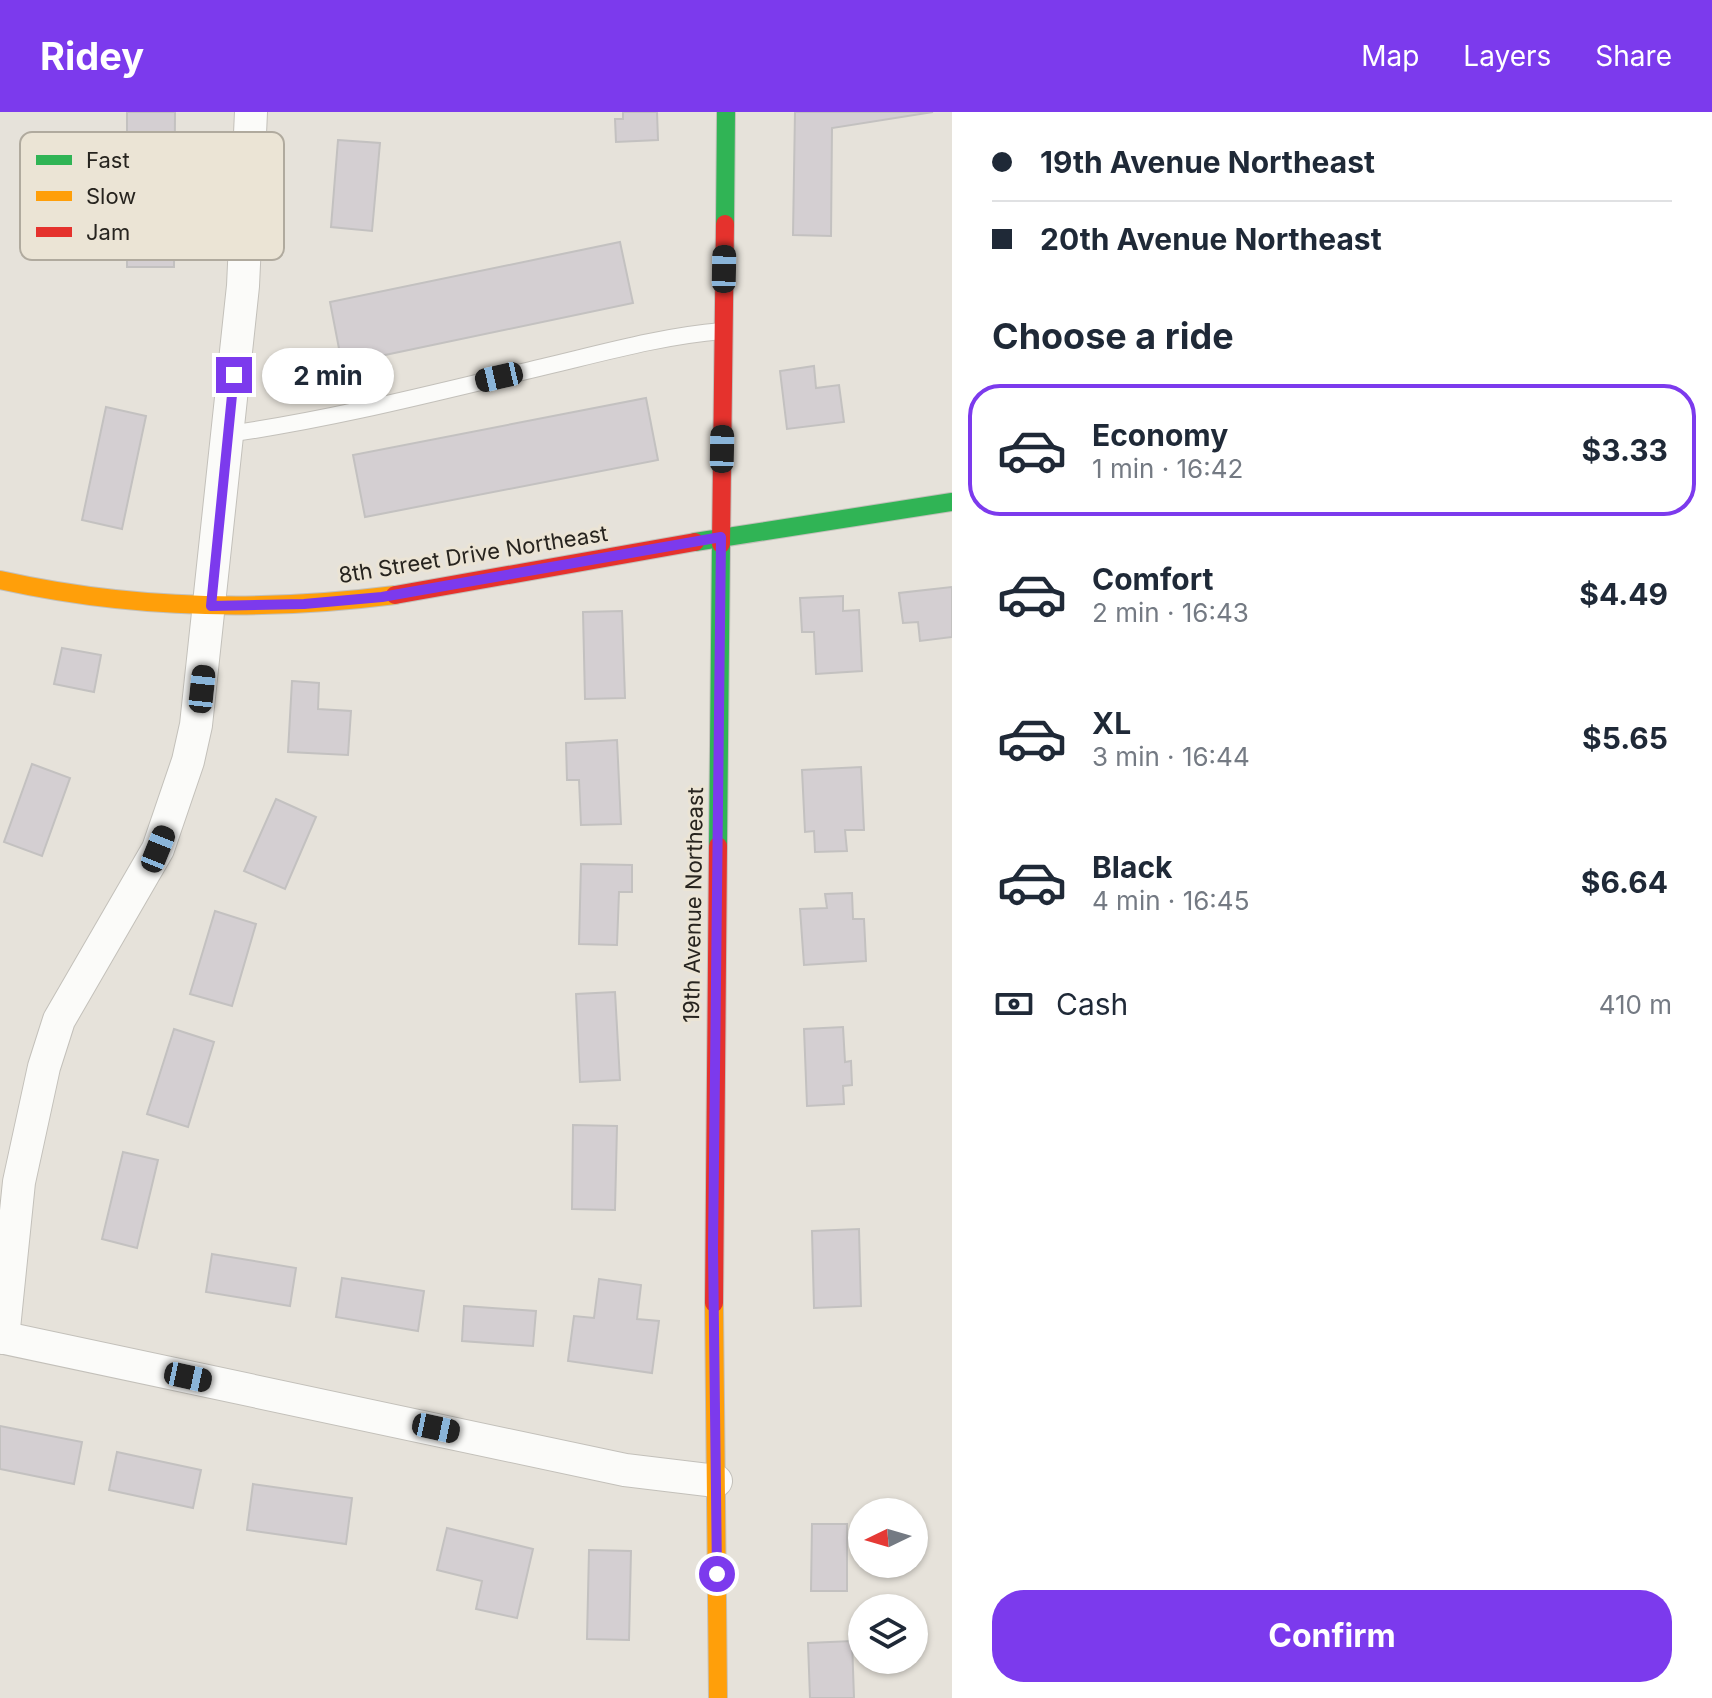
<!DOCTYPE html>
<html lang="en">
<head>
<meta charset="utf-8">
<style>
	body { margin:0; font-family:Inter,sans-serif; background:#f6f6f7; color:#1f2937; height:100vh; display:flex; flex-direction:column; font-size:30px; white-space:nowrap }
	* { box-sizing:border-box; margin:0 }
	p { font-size:26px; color:#747a83 }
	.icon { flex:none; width:44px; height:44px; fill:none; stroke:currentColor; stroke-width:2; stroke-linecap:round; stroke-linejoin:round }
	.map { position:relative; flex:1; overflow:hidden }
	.details { display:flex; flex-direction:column; background:#fff; width:760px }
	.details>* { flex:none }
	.banner { display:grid; align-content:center; height:176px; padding:0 40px; background:#fff }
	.needle { width:52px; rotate:265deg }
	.controls { position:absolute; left:848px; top:1386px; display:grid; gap:16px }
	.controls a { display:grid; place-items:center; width:80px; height:80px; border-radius:50%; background:#fff; box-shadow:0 2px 6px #0004; font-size:40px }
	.end { position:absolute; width:36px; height:36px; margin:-18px; border:10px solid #7c3aed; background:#fff; box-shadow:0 0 0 4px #fff }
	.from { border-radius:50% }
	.bubble { position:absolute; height:56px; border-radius:28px; background:#fff; box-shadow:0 2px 6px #0004; font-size:26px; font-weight:700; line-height:56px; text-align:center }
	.car { position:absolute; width:24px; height:48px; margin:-24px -12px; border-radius:10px; box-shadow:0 0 6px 2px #0007; background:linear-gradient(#222 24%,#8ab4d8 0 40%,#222 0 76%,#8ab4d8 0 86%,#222 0) }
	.banner b { display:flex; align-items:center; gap:28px; height:76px; font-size:30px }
	.banner b+b { border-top:2px solid #e0e1e3 }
	.banner i { width:20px; height:20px; background:#1f2937 }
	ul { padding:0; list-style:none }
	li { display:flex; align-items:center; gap:24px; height:132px; margin:0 16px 12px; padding:0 24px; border:4px solid transparent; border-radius:32px }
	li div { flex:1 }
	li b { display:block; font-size:30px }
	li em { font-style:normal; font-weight:700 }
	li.on { border-color:#7c3aed }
	li>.icon { width:72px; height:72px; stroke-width:1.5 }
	h2 { padding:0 40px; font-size:36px; line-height:96px }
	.pay { display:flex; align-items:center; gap:20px; height:88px; padding:0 40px; font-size:30px }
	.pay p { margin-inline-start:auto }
	.action { display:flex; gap:16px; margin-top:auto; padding:16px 40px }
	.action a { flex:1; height:92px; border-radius:32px; background:#7c3aed; color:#fff; font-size:32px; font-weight:700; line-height:92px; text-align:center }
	header { display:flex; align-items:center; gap:48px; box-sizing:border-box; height:112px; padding:0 40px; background:#7c3aed; color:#fff }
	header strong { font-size:38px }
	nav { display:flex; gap:44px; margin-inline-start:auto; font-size:28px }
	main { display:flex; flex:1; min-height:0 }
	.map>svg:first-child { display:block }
	.building { fill:#d4cfd2; stroke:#c3c1c0; stroke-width:2 }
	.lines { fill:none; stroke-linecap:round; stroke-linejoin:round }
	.lane-casing { stroke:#c3c0ba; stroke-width:18 }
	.street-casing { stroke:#c3c0ba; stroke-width:34 }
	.fast-casing { stroke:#c3c0ba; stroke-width:20 }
	.slow-casing { stroke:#c3c0ba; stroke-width:20 }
	.jam-casing { stroke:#c3c0ba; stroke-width:20 }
	.lane { stroke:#fbfbf9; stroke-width:16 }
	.street { stroke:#fbfbf9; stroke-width:32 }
	.fast { stroke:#30b455; stroke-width:18 }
	.slow { stroke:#ff9f0a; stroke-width:18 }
	.jam { stroke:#e5322d; stroke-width:18 }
	.route { stroke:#7c3aed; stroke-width:10 }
	.labels { text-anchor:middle; stroke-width:6; stroke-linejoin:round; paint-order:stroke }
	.street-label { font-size:22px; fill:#27241f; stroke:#ebe4d5 }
	.key { fill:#ebe4d5; stroke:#b0aa9e; stroke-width:2 }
	.key-label { font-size:22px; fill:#27241f }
</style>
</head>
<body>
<header>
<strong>Ridey</strong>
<nav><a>Map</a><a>Layers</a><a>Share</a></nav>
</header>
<main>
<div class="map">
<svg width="952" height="1586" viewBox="0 0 952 1586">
	<rect width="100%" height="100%" fill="#e6e2da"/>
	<g class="building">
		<path d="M127,0H175L174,155H127Z"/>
		<path d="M623,0H657L658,28L616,30L615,7H623Z"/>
		<path d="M795,0H933L832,16L831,124L793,123Z"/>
		<path d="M338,28L380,31L372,119L331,115Z"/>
		<path d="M620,130L633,191L342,252L330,190Z"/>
		<path d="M814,254L816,276L839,273L844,310L787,317L780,259Z"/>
		<path d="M646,286L658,348L365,405L353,343Z"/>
		<path d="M106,295L146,304L122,417L82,408Z"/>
		<path d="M952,475V525L920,529L918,510L903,511L899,481Z"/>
		<path d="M843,484V499L859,498L862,559L816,562L814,520H802L800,486Z"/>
		<path d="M622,499L625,586L585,587L583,500Z"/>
		<path d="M62,536L101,543L94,580L54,572Z"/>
		<path d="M292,569L319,571L318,597L351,599L348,643L288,640Z"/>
		<path d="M617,628L621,712L581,713L579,668H567L566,631Z"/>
		<path d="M32,652L70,666L42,744L4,730Z"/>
		<path d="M861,655L864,718H845L847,739L815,740L814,719L805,720L802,658Z"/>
		<path d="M276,687L316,705L285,777L244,759Z"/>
		<path d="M581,752L632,753V780H619L617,833L579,832Z"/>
		<path d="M852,781L853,807H864L866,849L804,853L800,797L827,796L825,782Z"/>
		<path d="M215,799L256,812L232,894L190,882Z"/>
		<path d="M615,880L620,968L580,970L576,882Z"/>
		<path d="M843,915L845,950L851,949L852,973L843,974L844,992L807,994L804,917Z"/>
		<path d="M174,917L214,930L188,1015L147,1002Z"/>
		<path d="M573,1013L617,1014L615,1098L572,1097Z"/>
		<path d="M123,1040L158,1048L137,1136L102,1127Z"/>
		<path d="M859,1117L861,1194L814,1196L812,1119Z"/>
		<path d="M212,1142L296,1156L290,1194L206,1180Z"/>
		<path d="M342,1166L424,1179L418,1219L336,1205Z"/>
		<path d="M599,1167L641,1173L637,1207L659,1209L652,1261L568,1249L574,1204L594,1206Z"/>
		<path d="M464,1194L536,1199L533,1234L462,1229Z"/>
		<path d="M0,1314L82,1330L74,1372L0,1357Z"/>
		<path d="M117,1340L201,1358L193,1396L109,1378Z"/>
		<path d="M253,1372L352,1386L346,1432L247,1418Z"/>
		<path d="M812,1412H847V1479H811Z"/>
		<path d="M447,1416L533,1437L517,1506L476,1497L482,1469L437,1458Z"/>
		<path d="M589,1438L631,1439L629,1528L587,1527Z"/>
		<path d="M852,1529L854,1586H810L808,1531Z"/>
	</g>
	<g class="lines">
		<g class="lane-casing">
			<path id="lane" d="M228,322C334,307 438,280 543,255C602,241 662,224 722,219"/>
		</g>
		<g class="street-casing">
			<g id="street">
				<path d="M0,1225L625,1358L716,1369"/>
				<path d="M3,1226L19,1070L44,955L59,908L158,737L188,649L196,613L243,174L251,0"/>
			</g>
		</g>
		<g class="fast-casing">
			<g id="fast">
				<path d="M725,112L726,0"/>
				<path d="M695,430L952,390"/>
				<path d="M718,734L721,432"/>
			</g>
		</g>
		<g class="slow-casing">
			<g id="slow">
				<path d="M0,468C130,497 262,500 395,483"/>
				<path d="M714,1191L718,1586"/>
			</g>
		</g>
		<g class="jam-casing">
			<g id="jam">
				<path d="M721,432L725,112"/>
				<path d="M395,483L695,430"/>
				<path d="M714,1191L718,734"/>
			</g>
		</g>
		<use href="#lane" class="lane"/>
		<use href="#street" class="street"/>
		<use href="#fast" class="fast"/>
		<use href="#slow" class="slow"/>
		<use href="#jam" class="jam"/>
	</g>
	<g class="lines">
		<path class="route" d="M234,263L211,494L304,492L382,485L721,425L713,1136L717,1462"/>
	</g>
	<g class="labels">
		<g class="street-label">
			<text transform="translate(473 442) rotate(-9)" y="8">8th Street Drive Northeast</text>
			<text transform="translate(693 793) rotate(-89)" y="8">19th Avenue Northeast</text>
		</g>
	</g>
	<rect x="20" y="20" width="264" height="128" rx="12" class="key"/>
	<rect x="36" y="43" width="36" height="10" fill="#30b455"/>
	<rect x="36" y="79" width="36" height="10" fill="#ff9f0a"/>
	<rect x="36" y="115" width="36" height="10" fill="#e5322d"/>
	<g class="key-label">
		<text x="86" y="56">Fast</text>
		<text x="86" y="92">Slow</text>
		<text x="86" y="128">Jam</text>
	</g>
</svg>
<div class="controls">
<a><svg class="needle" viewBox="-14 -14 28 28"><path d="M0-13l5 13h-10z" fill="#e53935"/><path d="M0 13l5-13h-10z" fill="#747a83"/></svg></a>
<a><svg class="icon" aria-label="layers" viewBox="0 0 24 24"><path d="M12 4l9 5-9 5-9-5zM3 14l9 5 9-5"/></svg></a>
</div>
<i class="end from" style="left:717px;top:1462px"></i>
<i class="end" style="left:234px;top:263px"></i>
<div class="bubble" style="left:262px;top:236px;width:132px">2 min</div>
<i class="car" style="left:724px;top:157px;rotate:1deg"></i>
<i class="car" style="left:499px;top:265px;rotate:257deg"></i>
<i class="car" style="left:722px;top:337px;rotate:1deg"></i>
<i class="car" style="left:202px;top:577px;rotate:6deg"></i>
<i class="car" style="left:158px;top:737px;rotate:22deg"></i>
<i class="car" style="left:188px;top:1265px;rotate:102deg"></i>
<i class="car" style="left:436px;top:1316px;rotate:102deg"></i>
</div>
<section class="details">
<div class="banner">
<b><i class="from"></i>19th Avenue Northeast</b>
<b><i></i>20th Avenue Northeast</b>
</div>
<h2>Choose a ride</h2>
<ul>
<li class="on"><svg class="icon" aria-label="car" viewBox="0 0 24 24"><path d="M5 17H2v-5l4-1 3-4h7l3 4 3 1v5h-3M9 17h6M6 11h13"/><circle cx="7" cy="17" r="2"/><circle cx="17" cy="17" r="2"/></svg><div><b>Economy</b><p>1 min · 16:42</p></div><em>$3.33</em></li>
<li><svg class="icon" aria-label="car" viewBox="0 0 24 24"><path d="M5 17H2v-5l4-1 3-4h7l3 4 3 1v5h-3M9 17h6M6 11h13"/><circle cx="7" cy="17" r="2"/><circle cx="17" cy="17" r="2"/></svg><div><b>Comfort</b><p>2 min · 16:43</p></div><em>$4.49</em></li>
<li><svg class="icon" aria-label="car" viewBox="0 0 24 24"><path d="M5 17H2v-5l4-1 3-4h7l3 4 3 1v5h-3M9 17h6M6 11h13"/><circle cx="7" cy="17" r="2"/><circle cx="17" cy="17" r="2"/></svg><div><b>XL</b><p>3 min · 16:44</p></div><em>$5.65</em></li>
<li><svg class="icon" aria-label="car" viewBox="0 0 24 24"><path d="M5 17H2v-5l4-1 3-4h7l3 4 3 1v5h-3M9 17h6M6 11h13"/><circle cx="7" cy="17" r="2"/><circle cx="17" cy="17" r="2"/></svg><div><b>Black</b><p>4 min · 16:45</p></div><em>$6.64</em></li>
</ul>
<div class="pay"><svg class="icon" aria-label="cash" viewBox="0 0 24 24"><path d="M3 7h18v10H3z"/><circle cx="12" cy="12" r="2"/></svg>Cash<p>410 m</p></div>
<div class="action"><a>Confirm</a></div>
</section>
</main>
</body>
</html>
